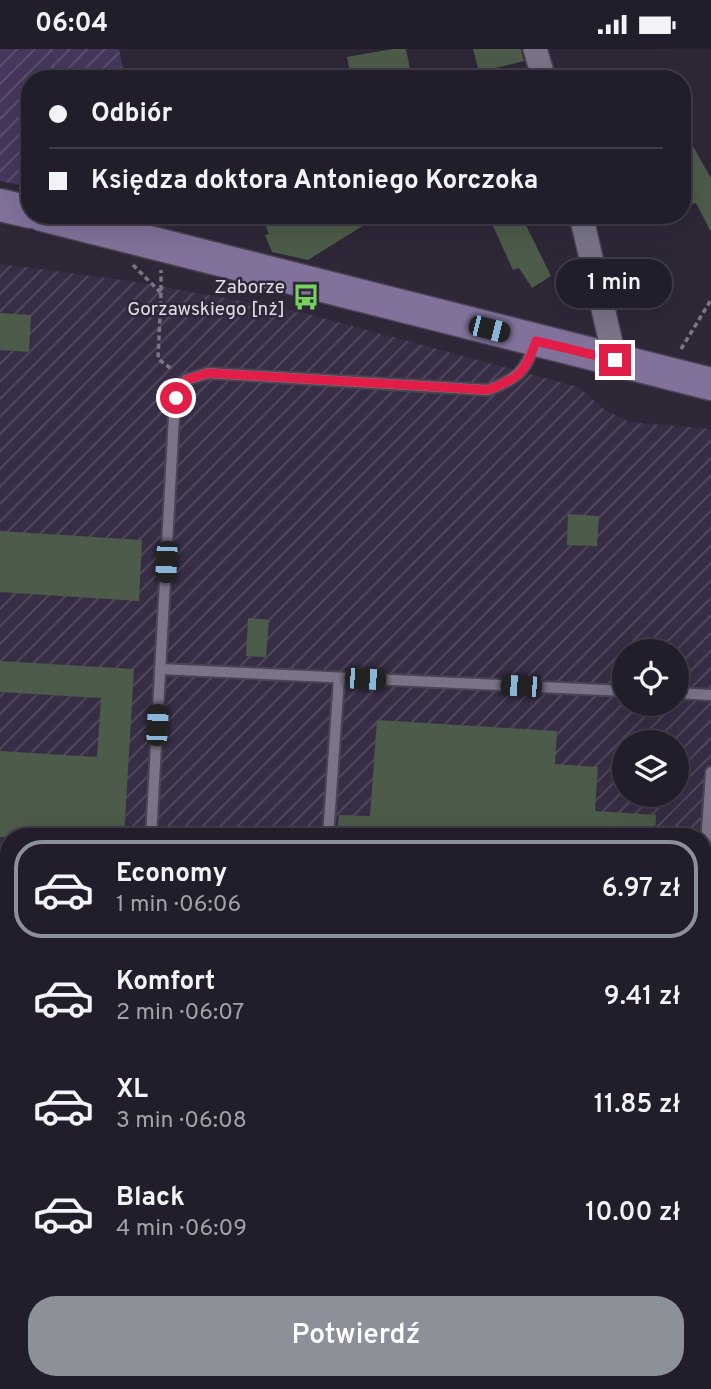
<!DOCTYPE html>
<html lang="pl">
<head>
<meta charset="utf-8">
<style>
	body { margin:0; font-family:Overpass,sans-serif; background:#2e2a36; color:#f1f3f6; height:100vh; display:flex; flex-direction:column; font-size:26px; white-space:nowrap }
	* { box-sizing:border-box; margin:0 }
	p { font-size:23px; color:#a2a2a8 }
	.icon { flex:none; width:38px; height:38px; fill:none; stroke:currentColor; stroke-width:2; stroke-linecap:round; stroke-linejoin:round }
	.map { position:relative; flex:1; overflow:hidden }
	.side { position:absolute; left:0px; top:779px; width:712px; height:562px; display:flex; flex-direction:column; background:#221d2a; border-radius:28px 28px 0 0; box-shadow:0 7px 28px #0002,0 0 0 2px #3f3b47 }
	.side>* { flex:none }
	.banner { position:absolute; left:21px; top:21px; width:670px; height:154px; border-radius:28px; box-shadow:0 7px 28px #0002,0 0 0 2px #3f3b47; display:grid; align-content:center; height:154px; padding:0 28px; background:#221d2a }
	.fabs { position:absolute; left:612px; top:590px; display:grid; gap:14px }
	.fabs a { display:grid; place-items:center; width:77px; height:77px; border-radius:50%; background:#221d2a; box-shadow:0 7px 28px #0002,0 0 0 2px #3f3b47; font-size:35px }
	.end { position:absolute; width:32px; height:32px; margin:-16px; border:9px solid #e11d48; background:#fff; box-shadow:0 0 0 4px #fff }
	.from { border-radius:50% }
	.bubble { position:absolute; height:49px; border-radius:24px; background:#221d2a; box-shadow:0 7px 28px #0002,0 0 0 2px #3f3b47; font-size:23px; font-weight:600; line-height:49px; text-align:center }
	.car { position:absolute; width:21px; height:42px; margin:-21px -10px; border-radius:9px; box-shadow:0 0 5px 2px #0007; background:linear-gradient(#222 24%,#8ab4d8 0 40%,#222 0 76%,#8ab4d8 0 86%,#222 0) }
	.banner b { display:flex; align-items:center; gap:24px; height:66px; font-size:26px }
	.banner b+b { border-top:2px solid #3f3b47 }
	.banner i { width:18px; height:18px; background:#f1f3f6 }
	ul { padding:12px 0 0; list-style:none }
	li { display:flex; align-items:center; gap:21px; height:98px; margin:0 14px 10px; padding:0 14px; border:4px solid transparent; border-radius:28px }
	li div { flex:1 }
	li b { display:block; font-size:26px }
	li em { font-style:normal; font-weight:600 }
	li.selected { border-color:#8c9099 }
	li>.icon { width:63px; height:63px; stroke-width:1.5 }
	.cta { display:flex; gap:14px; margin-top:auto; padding:14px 28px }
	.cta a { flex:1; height:80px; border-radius:28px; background:#8c9099; color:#fff; font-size:28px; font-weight:600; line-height:80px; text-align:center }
	.status { display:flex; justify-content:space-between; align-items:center; height:49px; padding:0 35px; background:#221d2a; direction:ltr }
	.status svg { height:19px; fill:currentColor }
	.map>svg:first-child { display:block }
	.industrial { fill:url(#industrial-furrows); fill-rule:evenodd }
	.garden { fill:url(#garden-furrows) }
	.building { fill:#4d5b4a }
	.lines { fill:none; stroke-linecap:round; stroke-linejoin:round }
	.lane-casing { stroke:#4b4453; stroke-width:14 }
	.street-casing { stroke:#4b4453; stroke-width:26 }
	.secondary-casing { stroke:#4b4453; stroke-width:35 }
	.path { stroke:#7b7684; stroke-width:3.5; stroke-dasharray:5 3.5; stroke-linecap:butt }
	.lane { stroke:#7b7489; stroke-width:10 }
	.street { stroke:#7b7489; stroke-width:23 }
	.secondary { stroke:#82729b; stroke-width:32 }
	.rail-casing { stroke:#bdb8c5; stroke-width:8 }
	.rail { stroke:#2e2738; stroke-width:5; stroke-dasharray:16; stroke-linecap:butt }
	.route { stroke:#e11d48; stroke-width:9 }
	.labels { text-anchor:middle; stroke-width:5; stroke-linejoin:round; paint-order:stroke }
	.poi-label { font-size:19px; fill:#e0dce7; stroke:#2e2738; text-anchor:end }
</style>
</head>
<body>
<div class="status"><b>06:04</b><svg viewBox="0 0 49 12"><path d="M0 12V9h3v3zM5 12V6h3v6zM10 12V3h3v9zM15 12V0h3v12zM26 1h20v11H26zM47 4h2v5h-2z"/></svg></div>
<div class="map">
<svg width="711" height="1340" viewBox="0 0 711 1340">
	<defs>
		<pattern id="industrial-furrows" width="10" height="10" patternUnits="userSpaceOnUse" patternTransform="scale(1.75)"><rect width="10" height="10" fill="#372e45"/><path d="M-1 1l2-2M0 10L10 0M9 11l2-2" fill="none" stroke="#544c60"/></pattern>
		<pattern id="garden-furrows" width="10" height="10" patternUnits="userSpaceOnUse" patternTransform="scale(1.75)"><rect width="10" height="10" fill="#45375b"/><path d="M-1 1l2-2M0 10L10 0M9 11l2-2" fill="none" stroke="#605373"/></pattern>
	</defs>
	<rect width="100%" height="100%" fill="#2e2738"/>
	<path class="industrial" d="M0,215L130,232L293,261L578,338L605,361L630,373L711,380V1340H0ZM625,602H677V654H625ZM625,693H677V746H625ZM9,788H704V1332H9Z"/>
	<g class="garden">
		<path d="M0,0H119L125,30H30V138L0,132Z"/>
		<path d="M128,166H164L167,178Z"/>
	</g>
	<g class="building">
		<path d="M393,0H406L412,30H351L347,8Z"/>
		<path d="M473,0H521L524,12L479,23Z"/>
		<path d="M682,78L711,129V183L696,154L682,158Z"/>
		<path d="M261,166H380L308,211L272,203L265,186L269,185Z"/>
		<path d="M488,166H521L551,227L532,239L519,219L513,221Z"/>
		<path d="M0,264L31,266L29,303L0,301Z"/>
		<path d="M568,465L599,467L597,497L567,496Z"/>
		<path d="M0,482L142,491L139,552L0,543Z"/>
		<path d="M248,569L269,571L266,608L246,607Z"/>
		<path d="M0,612L134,620L124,788H0V702L97,708L101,649L0,643Z"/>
		<path d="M377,671L557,682L555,715L598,718L595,762L656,766L655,788H337L339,766L370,767Z"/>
	</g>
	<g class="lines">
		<g class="lane-casing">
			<g id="lane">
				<path d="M160,620L625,642"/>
				<path d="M677,644L711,646"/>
				<path d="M151,788L175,349L186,331L208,324L488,341C516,330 526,323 535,294"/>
				<path d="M328,788L339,629"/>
				<path d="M704,824L711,723"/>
				<path d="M704,886H711"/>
				<path d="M704,1194H711"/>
				<path d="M151,1332L154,1340"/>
			</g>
		</g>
		<g class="street-casing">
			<g id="street">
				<path d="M535,0L544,30"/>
				<path d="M581,166L615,311"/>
			</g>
		</g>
		<g class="secondary-casing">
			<g id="secondary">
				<path d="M0,156L30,163"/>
				<path d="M42,166L711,335"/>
			</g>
		</g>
		<g class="path">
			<path d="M133,216L161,244V221"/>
			<path d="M161,244L158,310L173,321"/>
			<path d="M681,300L711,251"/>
		</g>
		<use href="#lane" class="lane"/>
		<use href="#street" class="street"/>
		<use href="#secondary" class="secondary"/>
		<g class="rail-casing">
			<g id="rail">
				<path d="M0,1078L9,1083"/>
				<path d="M704,1216L711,1217"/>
			</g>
		</g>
		<use href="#rail" class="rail"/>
	</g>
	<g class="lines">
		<path class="route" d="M176,349L186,331L208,324L488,341C519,329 526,323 536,292L615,311"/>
	</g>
	<defs>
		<g id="bus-bare" transform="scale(2.1)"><path d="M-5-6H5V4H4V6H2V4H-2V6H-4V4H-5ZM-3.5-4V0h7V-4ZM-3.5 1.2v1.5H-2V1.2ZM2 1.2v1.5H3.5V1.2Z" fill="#75d25b" stroke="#2e2738" stroke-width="2.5" paint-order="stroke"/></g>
	</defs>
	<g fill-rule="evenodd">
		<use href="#bus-bare" x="306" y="248"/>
	</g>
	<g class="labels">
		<g class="poi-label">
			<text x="285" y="244">Zaborze<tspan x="285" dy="22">Gorzawskiego [nż]</tspan></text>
		</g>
	</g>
</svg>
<div class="fabs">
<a><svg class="icon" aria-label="locate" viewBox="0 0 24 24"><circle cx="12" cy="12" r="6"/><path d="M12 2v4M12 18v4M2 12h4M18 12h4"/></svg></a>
<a><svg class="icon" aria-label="layers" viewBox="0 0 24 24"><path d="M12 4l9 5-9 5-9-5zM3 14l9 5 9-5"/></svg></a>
</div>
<i class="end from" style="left:176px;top:349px"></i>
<i class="end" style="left:615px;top:311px"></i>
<div class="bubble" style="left:556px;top:210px;width:116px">1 min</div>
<i class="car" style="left:489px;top:280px;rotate:104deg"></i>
<i class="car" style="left:166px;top:513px;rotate:183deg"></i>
<i class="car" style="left:365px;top:630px;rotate:93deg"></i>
<i class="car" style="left:521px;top:637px;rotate:273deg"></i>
<i class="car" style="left:157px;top:676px;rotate:3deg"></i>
<div class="banner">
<b><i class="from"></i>Odbiór</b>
<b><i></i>Księdza doktora Antoniego Korczoka</b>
</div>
<section class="side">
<ul>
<li class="selected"><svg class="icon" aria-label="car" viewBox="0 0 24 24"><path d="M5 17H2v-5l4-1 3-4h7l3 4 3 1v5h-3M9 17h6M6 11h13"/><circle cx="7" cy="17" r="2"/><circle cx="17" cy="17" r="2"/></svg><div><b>Economy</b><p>1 min · 06:06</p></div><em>6.97 zł</em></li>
<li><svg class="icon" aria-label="car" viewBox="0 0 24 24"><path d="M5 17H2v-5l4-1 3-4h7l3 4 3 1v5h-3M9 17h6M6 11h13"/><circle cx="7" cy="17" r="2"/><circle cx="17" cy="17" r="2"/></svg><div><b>Komfort</b><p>2 min · 06:07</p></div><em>9.41 zł</em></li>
<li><svg class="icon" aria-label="car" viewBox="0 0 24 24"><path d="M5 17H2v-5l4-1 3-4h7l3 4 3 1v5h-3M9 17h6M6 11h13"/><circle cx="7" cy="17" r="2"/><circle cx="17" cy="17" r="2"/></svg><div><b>XL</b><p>3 min · 06:08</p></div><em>11.85 zł</em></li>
<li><svg class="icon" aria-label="car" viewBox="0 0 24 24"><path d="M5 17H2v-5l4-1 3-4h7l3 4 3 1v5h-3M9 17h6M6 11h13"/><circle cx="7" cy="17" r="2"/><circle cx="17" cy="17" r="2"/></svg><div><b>Black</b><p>4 min · 06:09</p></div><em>10.00 zł</em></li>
</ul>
<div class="cta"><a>Potwierdź</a></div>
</section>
</div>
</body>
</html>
